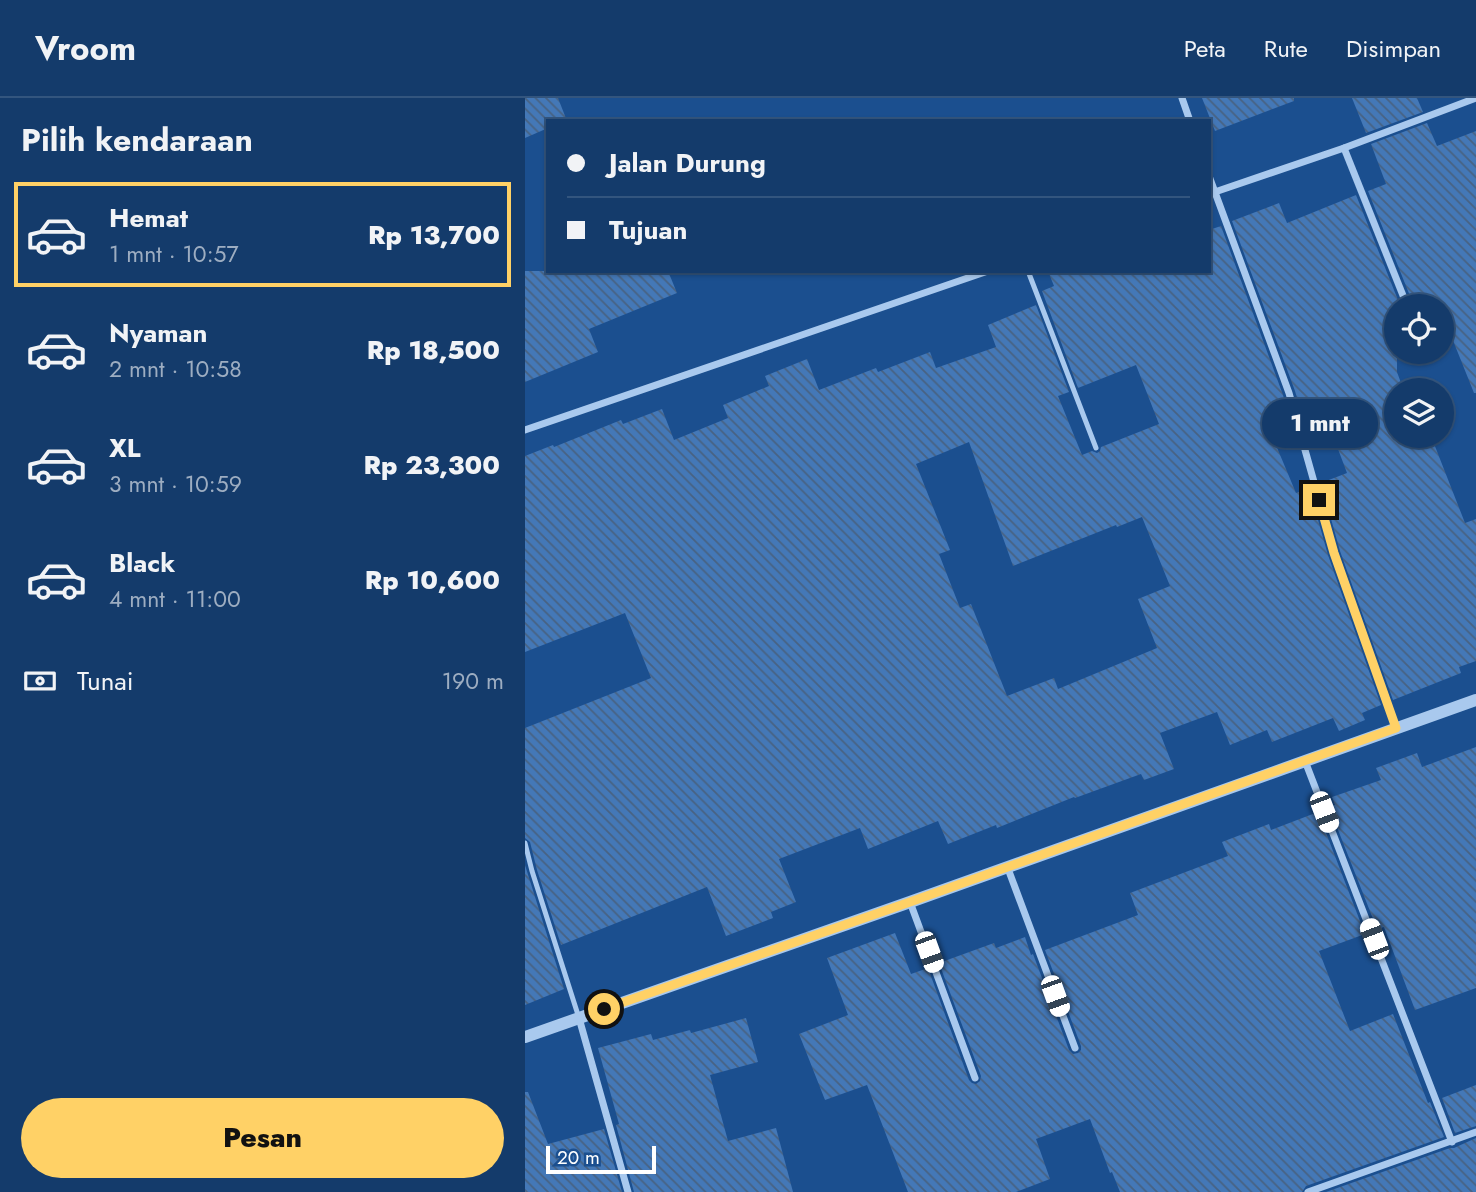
<!DOCTYPE html>
<html lang="id">
<head>
<meta charset="utf-8">
<style>
	body { margin:0; font-family:Jost,sans-serif; background:#214673; color:#f1f3f6; height:100vh; display:flex; flex-direction:column; font-size:26px; white-space:nowrap }
	* { box-sizing:border-box; margin:0 }
	p { font-size:23px; color:#9dadc1 }
	.icon { flex:none; width:38px; height:38px; fill:none; stroke:currentColor; stroke-width:2; stroke-linecap:round; stroke-linejoin:round }
	.map { position:relative; flex:1; overflow:hidden }
	.sheet { display:flex; flex-direction:column; background:#143b6b; width:525px }
	.sheet>* { flex:none }
	.guide { position:absolute; left:21px; top:21px; width:665px; height:154px; border-radius:0px; box-shadow:0 2px 5px #0004,0 0 0 2px #33557e; display:grid; align-content:center; height:154px; padding:0 21px; background:#143b6b }
	.tools { position:absolute; left:859px; top:196px; display:grid; gap:14px }
	.tools a { display:grid; place-items:center; width:70px; height:70px; border-radius:50%; background:#143b6b; box-shadow:0 2px 5px #0004,0 0 0 2px #33557e; font-size:35px }
	.scale { position:absolute; left:21px; bottom:18px; width:110px; box-sizing:border-box; padding-left:7px; border:4px solid #fff; border-top:0; font-size:19px; line-height:24px; white-space:nowrap; color:#fff; -webkit-text-stroke:5px #1b4f8f; paint-order:stroke }
	.end { position:absolute; width:32px; height:32px; margin:-16px; border:9px solid #ffd166; background:#111; box-shadow:0 0 0 4px #111 }
	.from { border-radius:50% }
	.bubble { position:absolute; height:49px; border-radius:24px; background:#143b6b; box-shadow:0 2px 5px #0004,0 0 0 2px #33557e; font-size:23px; font-weight:800; line-height:49px; text-align:center }
	.car { position:absolute; width:21px; height:42px; margin:-21px -10px; border-radius:9px; box-shadow:0 0 5px 2px #0007; background:linear-gradient(#fff 24%,#345 0 40%,#fff 0 76%,#345 0 86%,#fff 0) }
	.guide b { display:flex; align-items:center; gap:24px; height:66px; font-size:26px }
	.guide b+b { border-top:2px solid #33557e }
	.guide i { width:18px; height:18px; background:#f1f3f6 }
	ul { padding:0; list-style:none }
	li { display:flex; align-items:center; gap:21px; height:105px; margin:0 14px 10px; padding:0 7px; border:4px solid transparent; border-radius:0px }
	li div { flex:1 }
	li b { display:block; font-size:26px }
	li em { font-style:normal; font-weight:800 }
	li.selected { border-color:#ffd166 }
	li>.icon { width:63px; height:63px; stroke-width:1.5 }
	h2 { padding:0 21px; font-size:32px; line-height:84px }
	.pay { display:flex; align-items:center; gap:18px; height:77px; padding:0 21px; font-size:26px }
	.pay p { margin-inline-start:auto }
	.button { display:flex; gap:14px; margin-top:auto; padding:14px 21px }
	.button a { flex:1; height:80px; border-radius:42px; background:#ffd166; color:#111; font-size:28px; font-weight:800; line-height:80px; text-align:center }
	header { display:flex; align-items:center; gap:42px; box-sizing:border-box; height:98px; padding:0 35px; background:#143b6b; border-bottom:2px solid #33557e }
	header strong { font-size:33px }
	nav { display:flex; gap:38px; margin-inline-start:auto; font-size:24px }
	main { display:flex; flex:1; min-height:0 }
	.map>svg:first-child { display:block }
	.building { fill:url(#building-back-hatch); fill-rule:evenodd }
	.lines { fill:none; stroke-linecap:round; stroke-linejoin:round }
	.service { stroke:#a9c9ee; stroke-width:5 }
	.minor { stroke:#a9c9ee; stroke-width:7 }
	.tertiary { stroke:#a9c9ee; stroke-width:12 }
	.route { stroke:#ffd166; stroke-width:9 }
</style>
</head>
<body>
<header>
<strong>Vroom</strong>
<nav><a>Peta</a><a>Rute</a><a>Disimpan</a></nav>
</header>
<main>
<section class="sheet">
<h2>Pilih kendaraan</h2>
<ul>
<li class="selected"><svg class="icon" aria-label="car" viewBox="0 0 24 24"><path d="M5 17H2v-5l4-1 3-4h7l3 4 3 1v5h-3M9 17h6M6 11h13"/><circle cx="7" cy="17" r="2"/><circle cx="17" cy="17" r="2"/></svg><div><b>Hemat</b><p>1 mnt · 10:57</p></div><em>Rp 13,700</em></li>
<li><svg class="icon" aria-label="car" viewBox="0 0 24 24"><path d="M5 17H2v-5l4-1 3-4h7l3 4 3 1v5h-3M9 17h6M6 11h13"/><circle cx="7" cy="17" r="2"/><circle cx="17" cy="17" r="2"/></svg><div><b>Nyaman</b><p>2 mnt · 10:58</p></div><em>Rp 18,500</em></li>
<li><svg class="icon" aria-label="car" viewBox="0 0 24 24"><path d="M5 17H2v-5l4-1 3-4h7l3 4 3 1v5h-3M9 17h6M6 11h13"/><circle cx="7" cy="17" r="2"/><circle cx="17" cy="17" r="2"/></svg><div><b>XL</b><p>3 mnt · 10:59</p></div><em>Rp 23,300</em></li>
<li><svg class="icon" aria-label="car" viewBox="0 0 24 24"><path d="M5 17H2v-5l4-1 3-4h7l3 4 3 1v5h-3M9 17h6M6 11h13"/><circle cx="7" cy="17" r="2"/><circle cx="17" cy="17" r="2"/></svg><div><b>Black</b><p>4 mnt · 11:00</p></div><em>Rp 10,600</em></li>
</ul>
<div class="pay"><svg class="icon" aria-label="cash" viewBox="0 0 24 24"><path d="M3 7h18v10H3z"/><circle cx="12" cy="12" r="2"/></svg>Tunai<p>190 m</p></div>
<div class="button"><a>Pesan</a></div>
</section>
<div class="map">
<svg width="951" height="1094" viewBox="0 0 951 1094">
	<defs>
		<pattern id="building-back-hatch" width="6" height="6" patternUnits="userSpaceOnUse" patternTransform="scale(1.75)"><rect width="6" height="6" fill="#4478b7"/><path d="M-1 5l2 2M0 0l6 6M5-1l2 2" fill="none" stroke="#486282"/></pattern>
	</defs>
	<rect width="100%" height="100%" fill="#1b4f8f"/>
	<g class="building">
		<path d="M0,0H33L42,23H23V30L0,40Z"/>
		<path d="M677,0H769V3L690,33Z"/>
		<path d="M827,0H892L898,14L841,35Z"/>
		<path d="M902,25L912,48L951,33V295H949L921,225L917,226V208H872V274L876,285L872,287V338H906L940,425L951,421V563L934,569L936,575L868,602L815,453L796,385L822,375L801,319L780,327L770,293L707,123L754,105L762,125L831,97L873,202L877,206L882,205L885,202V198L843,93L861,86L846,46Z"/>
		<path d="M696,128L758,297L768,332L748,340L771,395L784,390L803,457L856,607L837,615L840,622L814,633L808,620L747,644L742,632L705,647L692,614L635,635L649,671L619,682L616,676L550,700L549,699L472,730L471,727L423,746L413,723L343,751L335,730L254,761L271,804L246,814L248,820L201,838L182,789L36,847L12,772L5,744L0,740V630L126,580L100,515L0,554V358L28,347L29,349L96,322L98,326L137,311L149,342L203,320L198,307L244,288L240,278L282,261L294,292L351,270L353,274L405,254L411,270L471,249L463,227L511,207L544,294L533,298L557,357L567,353L572,355L575,353L576,349L634,326L611,267L553,290L517,193L529,188L523,173H684V132ZM444,344L488,468L591,427L592,429L617,419L645,488L613,501L632,550L533,591L529,580L482,598L446,506L435,510L414,456L425,452L391,366Z"/>
		<path d="M0,173H143L152,195L64,231L73,254L0,284Z"/>
		<path d="M951,649V890L890,912L859,829L852,831L804,709L810,707L807,699L856,682L851,670L892,655L897,669Z"/>
		<path d="M793,714L840,836L794,853L825,933L868,916L903,1005L905,1004L919,1039L781,1088L777,1094H595L587,1074L585,1075L565,1021L511,1041L525,1081L491,1094H383L342,987L300,1002L274,936L323,917L302,860L370,835L386,876L403,870L444,982L447,985L451,986L455,983L456,978L414,865L469,845L471,850L500,839L506,857L508,856L544,952L548,956L553,955L556,952V948L520,852L613,817L605,795L703,758L697,744L744,726L746,732Z"/>
		<path d="M0,767L39,891L0,907Z"/>
		<path d="M221,920L233,964L185,977L203,1043L251,1030L268,1094H109L91,1027L94,1026L73,950L126,936L128,942L165,932L166,935Z"/>
		<path d="M951,987V1028L930,1035L917,1000Z"/>
		<path d="M0,994H3L23,1046L79,1031L97,1094H0Z"/>
		<path d="M951,1040V1094H801L925,1050H929Z"/>
	</g>
	<g class="lines">
		<g class="service">
			<path d="M503,173L571,350"/>
			<path d="M0,745L7,773L54,920"/>
		</g>
		<g class="minor">
			<path d="M657,0L665,23"/>
			<path d="M819,50L879,200"/>
			<path d="M684,78L764,295L809,455L871,630"/>
			<path d="M684,96L819,50L951,0"/>
			<path d="M0,332L463,173"/>
			<path d="M780,663L927,1044"/>
			<path d="M482,768L550,950"/>
			<path d="M385,804L450,980"/>
			<path d="M54,920L103,1094"/>
			<path d="M783,1094L951,1034"/>
		</g>
		<path class="tertiary" d="M0,939L385,804L951,602"/>
	</g>
	<g class="lines">
		<path class="route" d="M79,911L385,804L871,630L809,455L794,402"/>
	</g>
</svg>
<div class="tools">
<a><svg class="icon" aria-label="locate" viewBox="0 0 24 24"><circle cx="12" cy="12" r="6"/><path d="M12 2v4M12 18v4M2 12h4M18 12h4"/></svg></a>
<a><svg class="icon" aria-label="layers" viewBox="0 0 24 24"><path d="M12 4l9 5-9 5-9-5zM3 14l9 5 9-5"/></svg></a>
</div>
<div class="scale">20 m</div>
<i class="end from" style="left:79px;top:911px"></i>
<i class="end" style="left:794px;top:402px"></i>
<div class="bubble" style="left:737px;top:301px;width:116px">1 mnt</div>
<i class="car" style="left:799px;top:714px;rotate:159deg"></i>
<i class="car" style="left:849px;top:841px;rotate:339deg"></i>
<i class="car" style="left:404px;top:854px;rotate:160deg"></i>
<i class="car" style="left:530px;top:898px;rotate:160deg"></i>
<div class="guide">
<b><i class="from"></i>Jalan Durung</b>
<b><i></i>Tujuan</b>
</div>
</div>
</main>
</body>
</html>
